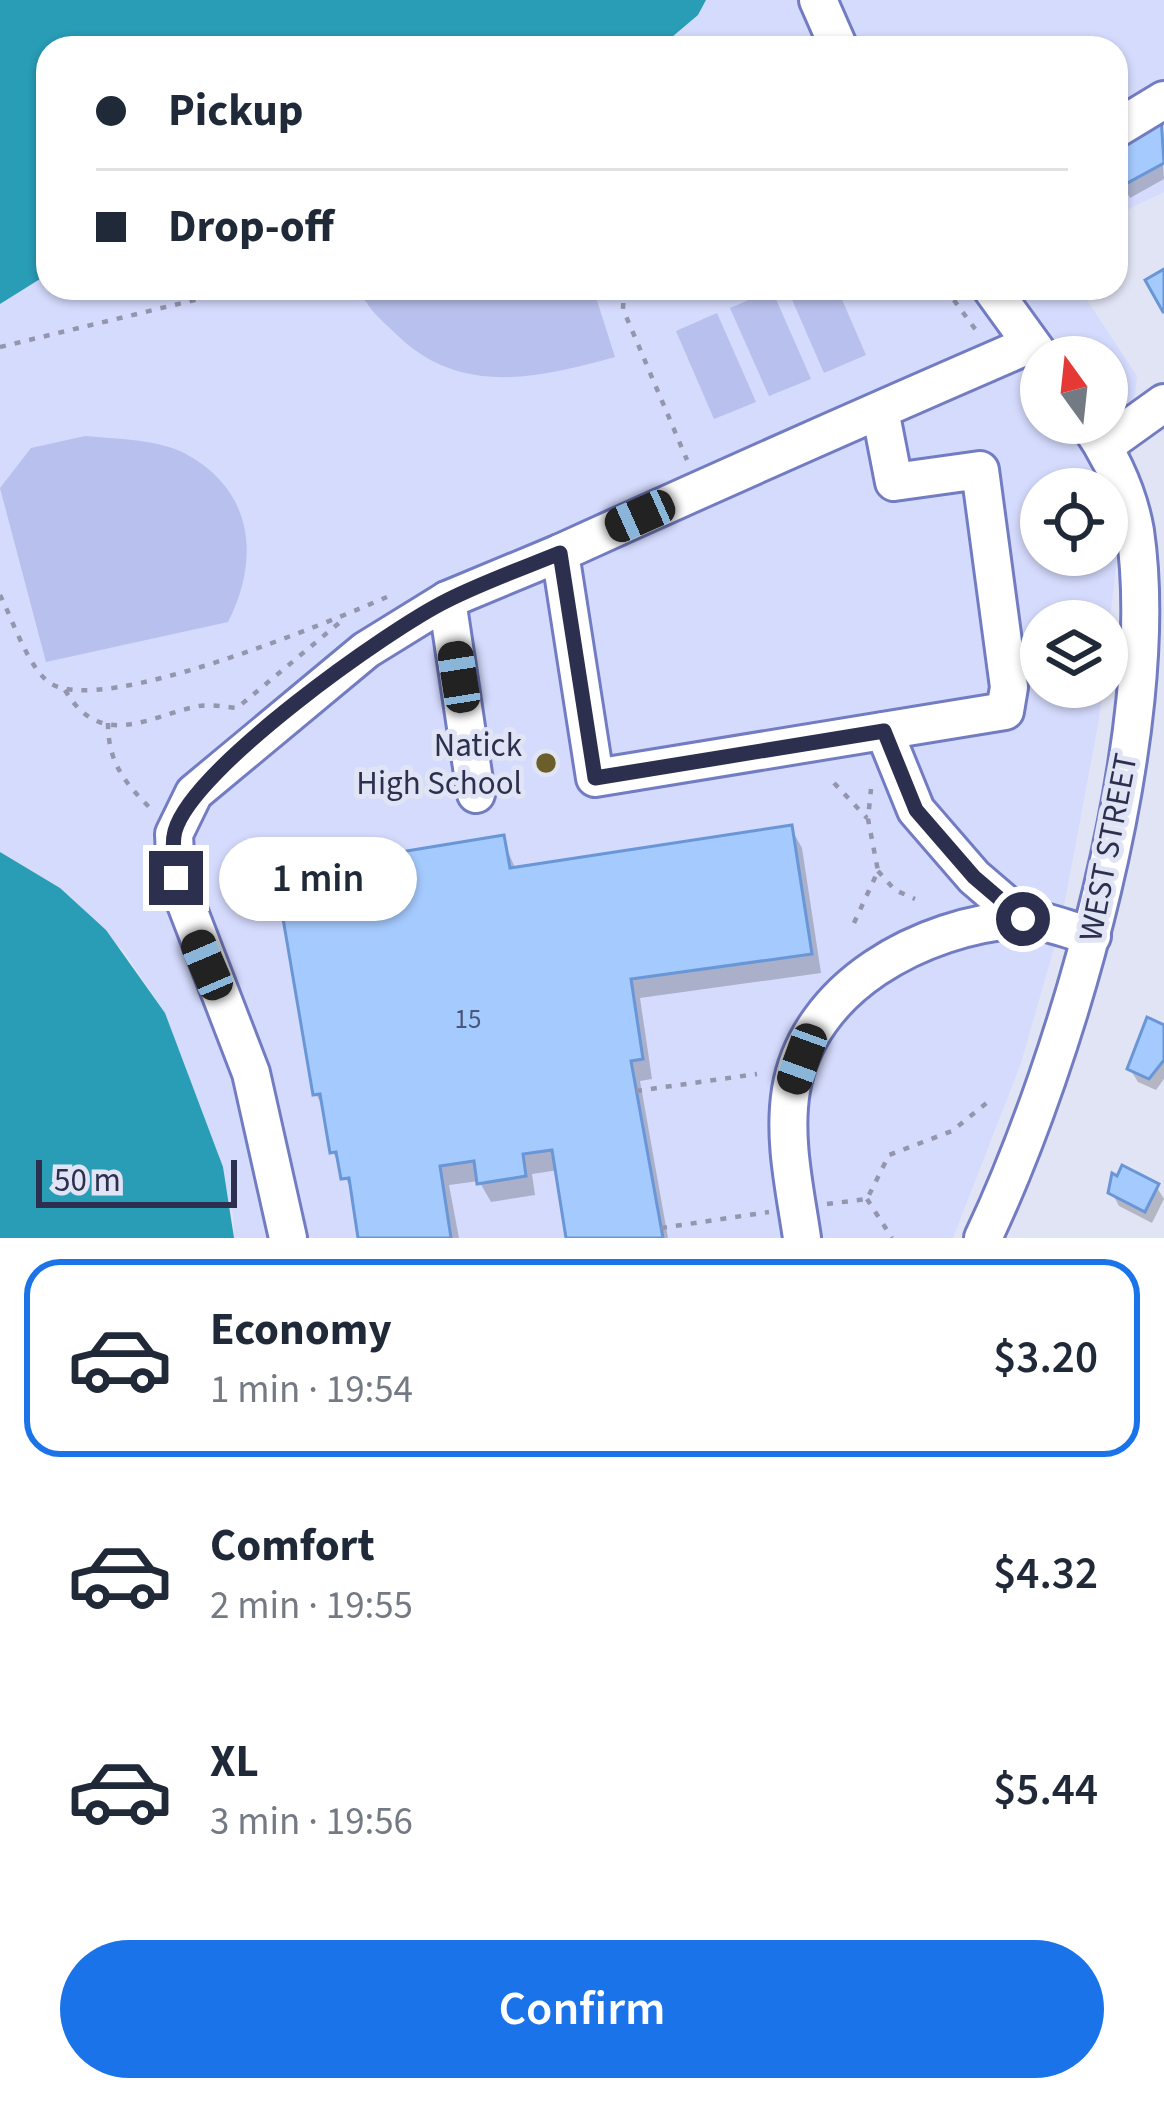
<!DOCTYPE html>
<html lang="en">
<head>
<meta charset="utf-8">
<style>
	body { margin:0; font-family:"Source Sans 3",sans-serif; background:#f6f6f7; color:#1f2937; height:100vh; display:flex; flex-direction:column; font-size:45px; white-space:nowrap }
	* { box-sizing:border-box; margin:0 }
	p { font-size:39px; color:#747a83 }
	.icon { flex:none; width:66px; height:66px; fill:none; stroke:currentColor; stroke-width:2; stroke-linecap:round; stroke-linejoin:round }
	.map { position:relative; height:1238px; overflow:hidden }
	.details { display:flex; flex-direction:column; background:#fff; flex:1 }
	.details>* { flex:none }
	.hud { position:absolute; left:36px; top:36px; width:1092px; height:264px; border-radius:36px; box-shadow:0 3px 9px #0004; display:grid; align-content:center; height:264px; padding:0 60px; background:#fff }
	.needle { width:78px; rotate:345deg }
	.controls { position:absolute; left:1020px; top:336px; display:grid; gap:24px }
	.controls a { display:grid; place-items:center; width:108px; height:108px; border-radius:50%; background:#fff; box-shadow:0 3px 9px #0004; font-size:60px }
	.scale { position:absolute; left:36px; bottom:30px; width:201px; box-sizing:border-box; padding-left:12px; border:6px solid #2c304e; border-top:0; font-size:33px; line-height:42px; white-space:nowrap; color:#2c304e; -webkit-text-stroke:9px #e1e4f4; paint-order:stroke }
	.end { position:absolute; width:54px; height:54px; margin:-27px; border:15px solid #2c304e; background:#fff; box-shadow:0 0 0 6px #fff }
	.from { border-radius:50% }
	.bubble { position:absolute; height:84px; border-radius:42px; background:#fff; box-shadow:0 3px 9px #0004; font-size:39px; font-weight:600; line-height:84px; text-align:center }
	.car { position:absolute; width:36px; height:72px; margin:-36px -18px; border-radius:15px; box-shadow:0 0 9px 3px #0007; background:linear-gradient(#222 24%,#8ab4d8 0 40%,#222 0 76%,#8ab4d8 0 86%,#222 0) }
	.hud b { display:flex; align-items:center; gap:42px; height:114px; font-size:45px }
	.hud b+b { border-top:3px solid #e0e1e3 }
	.hud i { width:30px; height:30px; background:#1f2937 }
	ul { padding:21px 0 0; list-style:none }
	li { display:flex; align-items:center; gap:36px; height:198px; margin:0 24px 18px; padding:0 36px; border:6px solid transparent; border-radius:36px }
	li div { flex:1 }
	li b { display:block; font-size:45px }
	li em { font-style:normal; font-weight:600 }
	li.selected { border-color:#1a73e8 }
	li>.icon { width:108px; height:108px; stroke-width:1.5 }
	.primary-button { display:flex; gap:24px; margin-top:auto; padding:24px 60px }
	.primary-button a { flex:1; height:138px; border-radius:72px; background:#1a73e8; color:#fff; font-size:48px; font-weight:600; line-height:138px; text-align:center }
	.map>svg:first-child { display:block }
	.built { fill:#d5dbfd; fill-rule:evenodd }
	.green { fill:#b8c0ed }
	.water { fill:#299cb6 }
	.shadow { fill:#0003 }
	.building { fill:#a5cafe; stroke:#6996d6; stroke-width:3 }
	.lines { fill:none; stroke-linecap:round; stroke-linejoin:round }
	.minor-casing { stroke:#727cc2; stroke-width:42 }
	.path { stroke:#9396ac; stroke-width:4.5; stroke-dasharray:6 9; stroke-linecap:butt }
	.minor { stroke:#fff; stroke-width:36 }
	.route { stroke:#2c304e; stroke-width:15 }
	.poi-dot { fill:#6a5e2b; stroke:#e1e4f4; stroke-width:4.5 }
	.labels { text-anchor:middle; stroke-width:10; stroke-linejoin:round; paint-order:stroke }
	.number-label { font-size:27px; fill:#4a567a }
	.poi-label { font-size:33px; fill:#2c304e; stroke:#e1e4f4; text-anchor:end }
	.street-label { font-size:33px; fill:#2c304e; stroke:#e1e4f4 }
</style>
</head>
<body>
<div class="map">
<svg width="1164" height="1238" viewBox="0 0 1164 1238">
	<rect width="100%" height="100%" fill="#e1e4f4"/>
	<g class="built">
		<path d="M706,0H1164V192L1116,215V48H659L698,15Z"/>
		<path d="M48,274V288H1079L1137,376L1107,648V621H1041V687H1103L1098,725L1060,927L1021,1063L953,1238H234L233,1215L165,1013L123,950L0,852V304ZM1041,357H1107V423H1041ZM1041,489H1107V555H1041Z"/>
	</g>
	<g class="green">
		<path d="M359,288H593L615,357C536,379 458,397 394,332C379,318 366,307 359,288Z"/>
		<path d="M787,288H837L866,355L824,373Z"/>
		<path d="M772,290L811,379L769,396L730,308Z"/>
		<path d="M717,313L756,402L714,419L676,331Z"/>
		<path d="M85,436C116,439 158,439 186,454C254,491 260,559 228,622L46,662L0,488L31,448Z"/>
	</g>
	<g class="water">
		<path d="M0,0H706L698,15L659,48H48V274L0,304Z"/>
		<path d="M0,852L60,888L106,930L165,1013L223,1167L234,1238H0Z"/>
	</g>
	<g class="shadow">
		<path d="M1160,121L1164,179L1130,198L1116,173V146Z"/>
		<path d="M791,828L802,848L821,973L640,998L652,1079L640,1081L668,1238H569L559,1170L532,1174L535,1195L491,1202L479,1181L449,1185L459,1238H361L355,1197L333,1152L326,1113L316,1094L382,875L502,838L516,870Z"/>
		<path d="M1164,1029V1079L1156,1090L1138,1082L1130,1069Z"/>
		<path d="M1156,1186L1164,1199L1152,1223L1119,1206L1112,1193Z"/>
	</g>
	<g class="building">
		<path d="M1161,117L1164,163L1120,187L1116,143Z"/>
		<path d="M1164,269V312H1163L1145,280Z"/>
		<path d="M792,825L812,954L631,979L643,1059L631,1061L663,1238H566L552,1150L523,1154L526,1176L477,1184L474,1161L440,1166L451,1238H358L349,1178L341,1179L336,1152L330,1153L320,1094L313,1095L278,889L378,873L376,856L504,835L510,868Z"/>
		<path d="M1147,1017L1164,1025V1060L1149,1079L1127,1069Z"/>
		<path d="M1122,1165L1159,1184L1145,1212L1108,1193L1112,1173L1117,1176Z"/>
	</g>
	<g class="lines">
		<g class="minor-casing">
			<g id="minor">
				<path d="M818,0L839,48"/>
				<path d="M1116,129L1164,100"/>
				<path d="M991,288L1041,357"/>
				<path d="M880,410L894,482L980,470L1009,687L1005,711L595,778L560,553C716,482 874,412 1031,344"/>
				<path d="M1104,446L1164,403"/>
				<path d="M447,600L476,794"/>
				<path d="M884,731L916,810L974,877L1023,919"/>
				<path d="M288,1238L251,1073L176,878L174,834L194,793L366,650L447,600L560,553"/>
				<path d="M802,1238C795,1190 783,1139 791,1090C808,986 922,926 1020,919C1042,918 1070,931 1092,936"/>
				<path d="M983,1238C1068,1059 1164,729 1135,531C1128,491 1111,456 1088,423"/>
			</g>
		</g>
		<g class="path">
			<path d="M624,288L623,309L687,460"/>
			<path d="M945,288L978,333"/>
			<path d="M0,347L199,299L224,288"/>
			<path d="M1043,428L1051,423"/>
			<path d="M0,595C12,618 28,668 50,683C102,717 329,622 387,597"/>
			<path d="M65,690C101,752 151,715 199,706C211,704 226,707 237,708L345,618"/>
			<path d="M108,723C108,763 125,783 152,810"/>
			<path d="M834,783L867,818"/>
			<path d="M878,871L895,890L915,899"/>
			<path d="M854,923L878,871L868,819L871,789"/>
			<path d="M636,1091L757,1074"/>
			<path d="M867,1199L892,1238"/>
			<path d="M827,1204L867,1199L889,1155L952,1131L989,1101"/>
			<path d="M661,1228L769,1212"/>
		</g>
		<use href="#minor" class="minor"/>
	</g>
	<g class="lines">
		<path class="route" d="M176,878C175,864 171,845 175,831C192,769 387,630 448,600C484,582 523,568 560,553L595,778L884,731L916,810L974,877L1023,919"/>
	</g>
	<circle class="poi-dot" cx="546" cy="763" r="12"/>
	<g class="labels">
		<g class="number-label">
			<text x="468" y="1028">15</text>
		</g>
		<g class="poi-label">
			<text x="522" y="756">Natick<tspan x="522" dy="38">High School</tspan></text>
		</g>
		<g class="street-label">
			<text transform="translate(1107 847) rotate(-79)" y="12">WEST STREET</text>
		</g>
	</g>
</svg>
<div class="controls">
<a><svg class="needle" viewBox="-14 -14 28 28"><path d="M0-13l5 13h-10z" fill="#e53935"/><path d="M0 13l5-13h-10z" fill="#747a83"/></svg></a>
<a><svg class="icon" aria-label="locate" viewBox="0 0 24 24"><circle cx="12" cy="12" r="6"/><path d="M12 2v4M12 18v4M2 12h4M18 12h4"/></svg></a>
<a><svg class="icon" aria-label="layers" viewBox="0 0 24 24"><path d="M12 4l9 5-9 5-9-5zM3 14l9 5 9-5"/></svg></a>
</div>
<div class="scale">50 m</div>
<i class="end from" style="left:1023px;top:919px"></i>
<i class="end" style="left:176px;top:878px"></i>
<div class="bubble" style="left:219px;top:837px;width:198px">1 min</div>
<i class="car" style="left:640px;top:516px;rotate:246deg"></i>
<i class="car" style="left:459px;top:677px;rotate:351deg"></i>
<i class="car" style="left:207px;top:965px;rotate:337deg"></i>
<i class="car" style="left:802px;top:1059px;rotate:200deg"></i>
<div class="hud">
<b><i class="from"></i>Pickup</b>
<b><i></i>Drop-off</b>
</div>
</div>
<section class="details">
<ul>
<li class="selected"><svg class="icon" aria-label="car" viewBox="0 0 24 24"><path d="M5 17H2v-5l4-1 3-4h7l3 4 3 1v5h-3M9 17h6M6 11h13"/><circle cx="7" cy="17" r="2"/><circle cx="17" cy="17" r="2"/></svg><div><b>Economy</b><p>1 min · 19:54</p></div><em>$3.20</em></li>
<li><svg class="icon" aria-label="car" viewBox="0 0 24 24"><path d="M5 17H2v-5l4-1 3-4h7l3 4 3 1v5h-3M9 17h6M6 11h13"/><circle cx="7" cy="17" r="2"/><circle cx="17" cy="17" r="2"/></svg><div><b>Comfort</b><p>2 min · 19:55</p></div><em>$4.32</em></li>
<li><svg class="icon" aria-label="car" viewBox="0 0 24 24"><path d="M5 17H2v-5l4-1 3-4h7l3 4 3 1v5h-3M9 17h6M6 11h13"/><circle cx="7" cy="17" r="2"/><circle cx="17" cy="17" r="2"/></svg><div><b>XL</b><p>3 min · 19:56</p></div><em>$5.44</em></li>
</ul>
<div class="primary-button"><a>Confirm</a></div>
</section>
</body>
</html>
